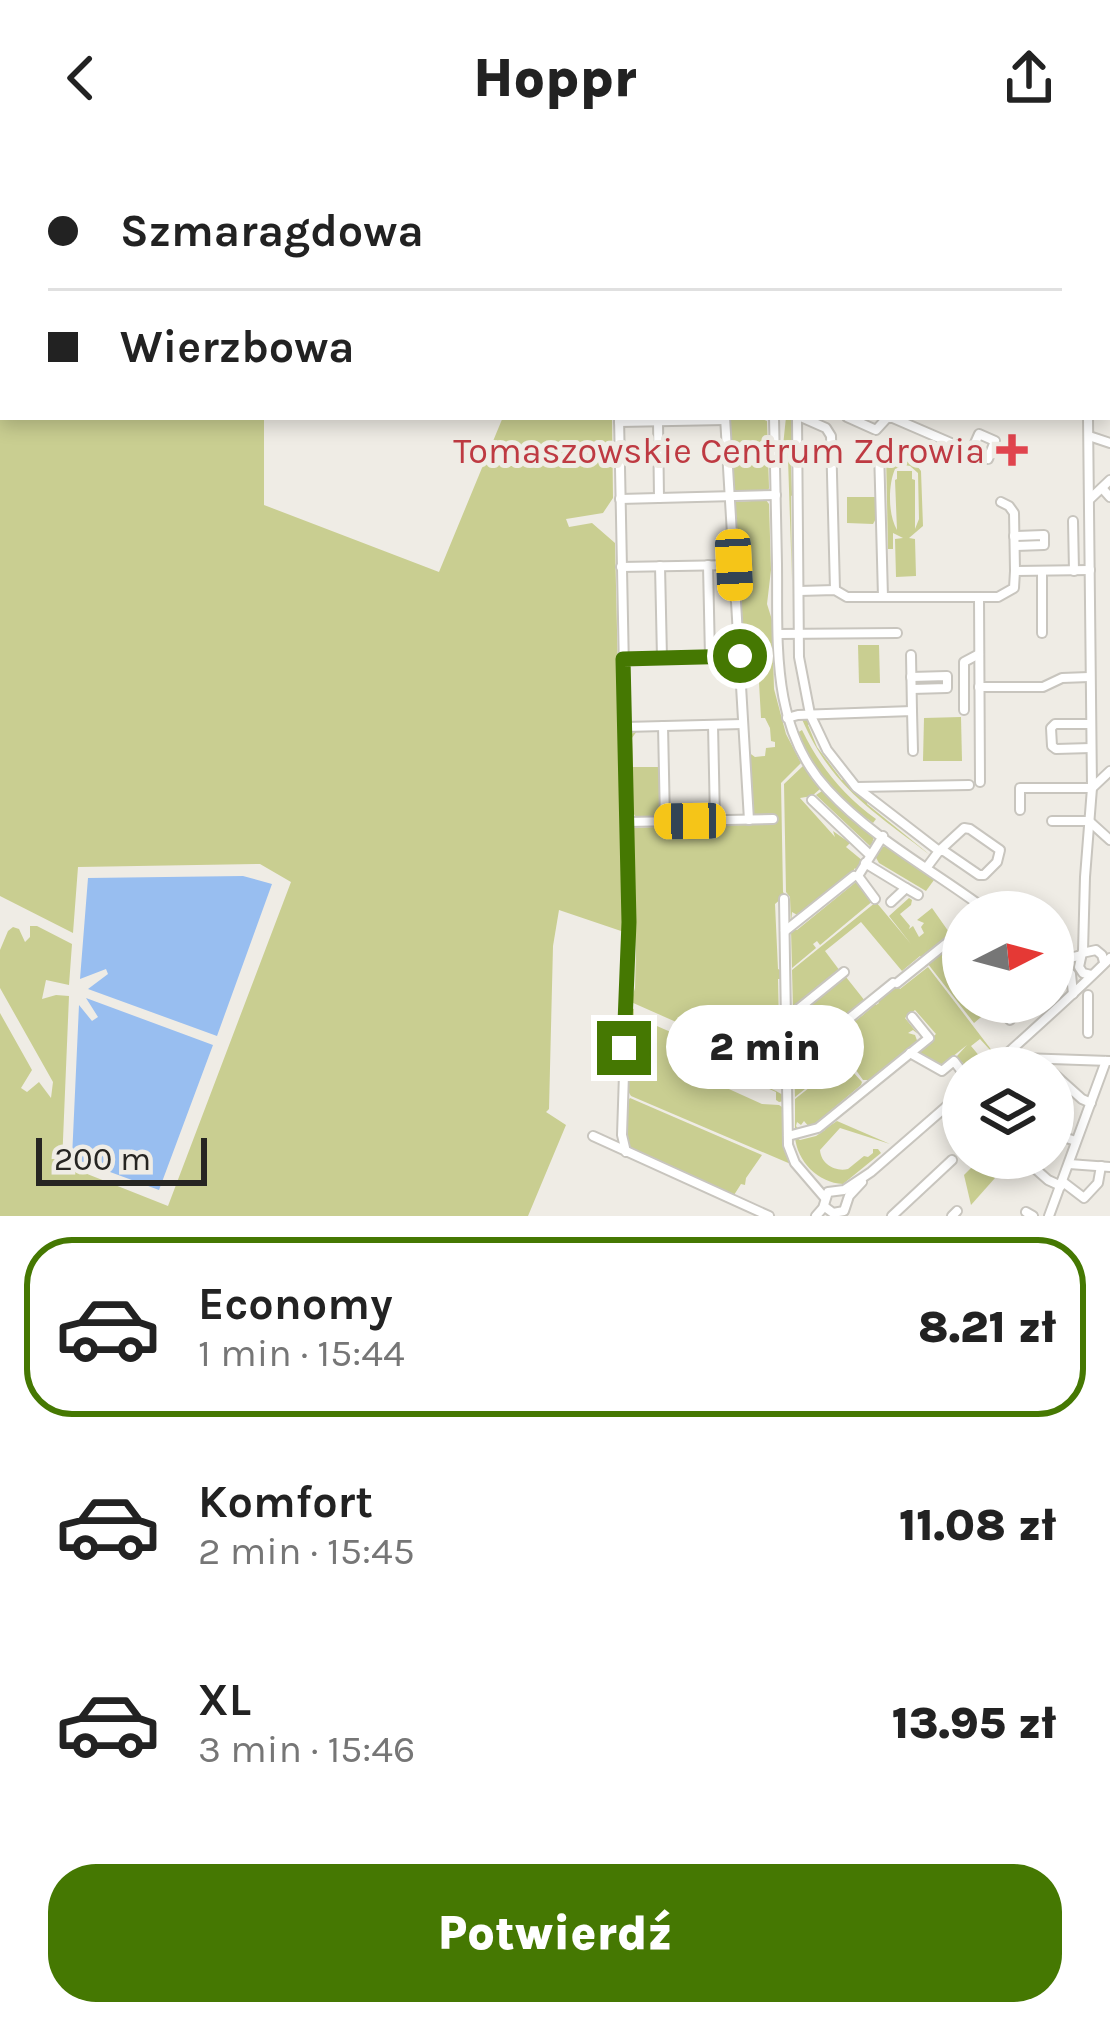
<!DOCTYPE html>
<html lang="pl">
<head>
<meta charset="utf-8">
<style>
	body { margin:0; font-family:Karla,sans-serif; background:#f6f6f6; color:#222; height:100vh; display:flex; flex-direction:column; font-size:45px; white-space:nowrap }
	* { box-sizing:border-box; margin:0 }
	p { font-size:39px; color:#767676 }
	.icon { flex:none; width:66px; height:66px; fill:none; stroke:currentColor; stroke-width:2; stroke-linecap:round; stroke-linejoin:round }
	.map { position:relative; height:1060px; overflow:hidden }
	.details { display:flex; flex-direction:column; background:#fff; flex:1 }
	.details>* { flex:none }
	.banner { position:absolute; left:0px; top:0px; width:1110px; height:264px; box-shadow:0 6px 18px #0003; display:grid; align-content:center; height:264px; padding:0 48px; background:#fff }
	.needle { width:78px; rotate:84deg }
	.controls { position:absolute; left:942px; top:735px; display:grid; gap:24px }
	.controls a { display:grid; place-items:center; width:132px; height:132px; border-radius:50%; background:#fff; box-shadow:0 6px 18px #0003; font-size:60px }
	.scale { position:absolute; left:36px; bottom:30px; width:171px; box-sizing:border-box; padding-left:12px; border:6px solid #262522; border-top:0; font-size:33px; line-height:42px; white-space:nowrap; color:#262522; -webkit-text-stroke:9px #efece5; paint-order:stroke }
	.end { position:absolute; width:54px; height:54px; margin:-27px; border:15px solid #457802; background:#fff; box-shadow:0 0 0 6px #fff }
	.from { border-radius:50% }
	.bubble { position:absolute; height:84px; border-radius:42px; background:#fff; box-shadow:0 6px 18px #0003; font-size:39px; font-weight:800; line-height:84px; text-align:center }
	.car { position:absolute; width:36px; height:72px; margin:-36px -18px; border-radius:15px; box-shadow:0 0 9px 3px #0007; background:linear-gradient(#f5c518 24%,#345 0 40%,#f5c518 0 76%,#345 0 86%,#f5c518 0) }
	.banner b { display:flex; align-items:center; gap:42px; height:114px; font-size:45px }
	.banner b+b { border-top:3px solid #e0e0e0 }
	.banner i { width:30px; height:30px; background:#222 }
	ul { padding:21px 0 0; list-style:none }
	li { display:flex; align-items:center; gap:36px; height:180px; margin:0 24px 18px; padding:0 24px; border:6px solid transparent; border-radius:48px }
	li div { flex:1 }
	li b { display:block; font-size:45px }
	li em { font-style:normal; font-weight:800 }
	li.on { border-color:#457802 }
	li>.icon { width:108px; height:108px; stroke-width:1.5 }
	.primary-button { display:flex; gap:24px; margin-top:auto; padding:24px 48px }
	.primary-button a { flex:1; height:138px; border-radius:48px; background:#457802; color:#fff; font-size:48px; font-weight:800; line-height:138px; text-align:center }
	header { display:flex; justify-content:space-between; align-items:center; height:156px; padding:0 48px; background:#fff; font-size:54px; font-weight:800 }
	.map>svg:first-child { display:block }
	.green { fill:#c9ce91; fill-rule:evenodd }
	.water { fill:#98bef0 }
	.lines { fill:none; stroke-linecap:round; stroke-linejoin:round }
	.minor-casing { stroke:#c8c5be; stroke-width:12 }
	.minor { stroke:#fff; stroke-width:8 }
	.route { stroke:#457802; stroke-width:15 }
	.health-dot { fill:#e0444e; stroke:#efece5; stroke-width:4.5 }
	.labels { text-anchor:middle; stroke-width:10; stroke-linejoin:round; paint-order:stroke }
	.health-label { font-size:36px; fill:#be3a42; stroke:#efece5; text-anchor:end }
</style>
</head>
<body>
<header><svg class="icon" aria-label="back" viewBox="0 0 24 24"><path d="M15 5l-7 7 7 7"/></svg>Hoppr<svg class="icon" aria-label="share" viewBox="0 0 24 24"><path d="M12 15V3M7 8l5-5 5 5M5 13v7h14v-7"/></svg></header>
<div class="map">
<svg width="1110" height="1060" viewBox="0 0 1110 1060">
	<rect width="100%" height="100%" fill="#efece5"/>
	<g class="green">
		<path d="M0,0H265V3H3V261H264V349L439,416L503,261H612L613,342L603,357L566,363L569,371L592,367L615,387L624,776L559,754L553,790L549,953L546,956L566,969L528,1060H0V857L32,914L21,932L27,936L39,926L51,942L53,926L0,832V794L8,775L13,771L19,773L25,786L30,781V770H37L72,788L69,829L46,824L42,843L56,839L69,840L62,1008L168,1050L291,726L260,708L78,711L73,777L0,740Z"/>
		<path d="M786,261H793L795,287H790L792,338H795L791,340L792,424L788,303L783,290Z"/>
		<path d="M762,263L767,265L769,332L768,335L736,336L732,326L729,264Z"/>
		<path d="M886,297H890L891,310C903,303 913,303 921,315L923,370L909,382L915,383L916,420L896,421L895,383L903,382L893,377V393H888ZM904,309L910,310L918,317L919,363L915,373V324L912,323V315H897V323L895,324L897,374C888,359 888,329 895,313Z"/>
		<path d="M847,341H877V361L873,368L847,367Z"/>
		<path d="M766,344L769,348L771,414L767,448L772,464L774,533L786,578L801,607L781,627L783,736L788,742L789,769L786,770L782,742L775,748L778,813L782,815V823H778L780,912L631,846L635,832L636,796L631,676L633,672L773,666L751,658L748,596L755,601L765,600L766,592L775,591V586L771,585L770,572L765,562H761L758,509H743L735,398L739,397L735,346Z"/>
		<path d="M858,489H879L880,527H859Z"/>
		<path d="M801,561L810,563L811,567L808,569L817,591L842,624L845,622L868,645L867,648L930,699C873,655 831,631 801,561Z"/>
		<path d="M961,561L962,605H923L924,562Z"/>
		<path d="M802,574C820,611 843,639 876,663L873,667C838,643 814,616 797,577Z"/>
		<path d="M637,575L632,582L633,611H659L660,657L657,661H636L631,654L629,579Z"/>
		<path d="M803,610L820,633L812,640L800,642L835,681L833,675L850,687L846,691L863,705L857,715L855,712L852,717L799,760L792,756L791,768L790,741L786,736L784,628Z"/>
		<path d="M822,635L874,681L871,691L816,639Z"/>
		<path d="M886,690L934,724L926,735L879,707L875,700L882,691Z"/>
		<path d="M855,723L874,744L820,789L817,785L813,788L816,792L792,812L791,774H797L856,726Z"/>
		<path d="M909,742L912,744L911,749L900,758L910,770L909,773L913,770L919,781L924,777L921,771L924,767L917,764L932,752L951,779L923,802L920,800L902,815L861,766L825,795L840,815L793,853L792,814L876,746L911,788L889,760Z"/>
		<path d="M945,794L963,814V846H989L993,851L974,867L928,808Z"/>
		<path d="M928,811L993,896V899L990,902L987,898L990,894L980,883L971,890L981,902L984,900L987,904L979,912H967L962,906L958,908L957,900L967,889L942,909L916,896L936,878L915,854L905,862L918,878L913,874L908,877L915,879L918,887L872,924H863L846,900L795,941L794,908L797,911L863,859L871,852L869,848L873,845L876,849L879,847L876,842L895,827L900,833Z"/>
		<path d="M846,821L865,845L812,888L807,877H802L798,882L806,892L794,902L793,862Z"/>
		<path d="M631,852L634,853V860L689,884L687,896H688L776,935L783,939L784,945L779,946L776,944V936L689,897L688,908L718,923L720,929L762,948L779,949L785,953L787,997L793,1009L631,940L628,935Z"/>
		<path d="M843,905L862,926L861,929L810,972L804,965L801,969L797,966L796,970L799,974L805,971L806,973L795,977V943Z"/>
		<path d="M630,942L762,999L746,1022L745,1029L741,1028L734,1039L628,991L627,946Z"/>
		<path d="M837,965L890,988L840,972L820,994C821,1008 835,1016 848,1013L864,1000L868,1001L873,997V993H878L881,997L843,1028C818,1027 797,1005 795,981L800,984L816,980L825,974L826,969L828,971Z"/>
		<path d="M978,1005L995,1022L971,1049L964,1019Z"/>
	</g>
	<g class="water">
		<path d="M243,720L272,728L217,880L88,833L108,818L106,813L80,823L88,722Z"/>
		<path d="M86,842L213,889L159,1034L72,1002L79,849L92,865L98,861Z"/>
	</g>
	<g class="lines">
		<g class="minor-casing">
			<g id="minor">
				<path d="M577,0L609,3"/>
				<path d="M774,0L775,3"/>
				<path d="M825,0L863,3"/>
				<path d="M929,0V3"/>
				<path d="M144,3L145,0"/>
				<path d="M875,3V0"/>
				<path d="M1088,3V0"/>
				<path d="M1107,51H1110"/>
				<path d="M0,160H3"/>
				<path d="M619,261L629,766L622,979L626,996"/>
				<path d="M725,261L749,664"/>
				<path d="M774,261C775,310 776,359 777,408C778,487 770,572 828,634C873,683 936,716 989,756"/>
				<path d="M797,261L799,501L810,558L827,594L856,631L939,695L927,711"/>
				<path d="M801,261L826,272L831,280L835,434"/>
				<path d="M847,261L876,274L887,262H893L988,303L995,285L979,278L971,296"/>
				<path d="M658,265L659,342"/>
				<path d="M619,266L725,264"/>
				<path d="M1089,280L1110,287"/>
				<path d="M879,293L883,441"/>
				<path d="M1102,332L1110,341"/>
				<path d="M620,343L776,339"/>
				<path d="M1090,343L1110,324"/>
				<path d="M1001,346L1009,350L1014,357L1015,415"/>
				<path d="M1073,365L1074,415"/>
				<path d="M1014,380L1044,379V389L1015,390"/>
				<path d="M708,409L710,501"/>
				<path d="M660,410L662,502"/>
				<path d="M621,411L734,409"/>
				<path d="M1042,415V477"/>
				<path d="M799,435L835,434L847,441H998L1014,432L1015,415L1090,414"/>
				<path d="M979,441L980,626"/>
				<path d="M778,478L897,477"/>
				<path d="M911,499L912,555"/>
				<path d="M623,503L739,500"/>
				<path d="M911,521L947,520V532L912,533"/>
				<path d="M979,531H1043L1062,522L1089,521"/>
				<path d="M964,554V506L979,498"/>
				<path d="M787,562L798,559L912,555L913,595"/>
				<path d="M1090,568H1055L1051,572L1052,590L1056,593L1091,592"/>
				<path d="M713,569L715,664"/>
				<path d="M663,570L665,665"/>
				<path d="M625,571L743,568"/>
				<path d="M857,631L969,629"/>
				<path d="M812,644L870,699"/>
				<path d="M1020,654V632H1092L1110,615"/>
				<path d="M1052,665H1089L1110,684"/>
				<path d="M627,666L773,663"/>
				<path d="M964,672L970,673L1000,694L997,706L984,719H979L944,695H939Z"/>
				<path d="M865,707L906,732L891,746"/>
				<path d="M906,732L918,739"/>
				<path d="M784,743L788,989L795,1007L825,1042"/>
				<path d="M875,743L858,720L883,680"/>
				<path d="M785,775L854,720"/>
				<path d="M1053,795L1065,803L1078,800"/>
				<path d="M1083,795L1085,721L1092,632L1088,261"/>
				<path d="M1053,805L1071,818L1073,838"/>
				<path d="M1091,819L1083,817L1079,811L1082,797L1096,794L1102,799L1104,806"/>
				<path d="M897,827L963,774"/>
				<path d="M995,846L1010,864"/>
				<path d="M787,862L844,816"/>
				<path d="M1088,877V839"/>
				<path d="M910,897L942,915L954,905L963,917"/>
				<path d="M1004,905L1022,902L1109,905"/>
				<path d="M788,912L893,827"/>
				<path d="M991,912C1031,876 1074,838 1110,802"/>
				<path d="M1053,917L1082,943L1091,947"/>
				<path d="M1053,978L1076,985"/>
				<path d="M593,980L769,1060"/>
				<path d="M788,980L818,972L929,882L912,861"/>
				<path d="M1023,1002L1048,1024L1061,1030"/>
				<path d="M1069,1008L1110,1011"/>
				<path d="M1063,1026L1084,1042L1098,1027L1101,1010"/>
				<path d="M825,1051L833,1057L844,1055L849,1040L862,1026"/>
				<path d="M1026,1056L1033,1060"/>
				<path d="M816,1060L823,1052L828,1036L844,1034L871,1016L963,936"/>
				<path d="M892,1060L952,1004"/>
				<path d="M952,1060L957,1055"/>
				<path d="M1049,1060L1106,905"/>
			</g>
		</g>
		<use href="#minor" class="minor"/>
	</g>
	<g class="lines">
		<path class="route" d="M624,892L629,766L623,503L740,500"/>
	</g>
	<path class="health-dot" d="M1006 276h12v12h12v12h-12v12h-12v-12h-12v-12h12z"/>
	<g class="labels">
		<g class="health-label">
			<text x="985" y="307">Tomaszowskie Centrum Zdrowia</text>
		</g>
	</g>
</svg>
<div class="controls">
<a><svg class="needle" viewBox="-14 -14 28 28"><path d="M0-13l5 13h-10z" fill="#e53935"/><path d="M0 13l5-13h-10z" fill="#767676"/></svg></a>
<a><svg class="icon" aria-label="layers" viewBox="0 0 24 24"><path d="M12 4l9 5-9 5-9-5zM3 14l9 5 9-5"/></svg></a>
</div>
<div class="scale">200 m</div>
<i class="end from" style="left:740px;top:500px"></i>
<i class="end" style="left:624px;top:892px"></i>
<div class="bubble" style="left:666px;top:849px;width:198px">2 min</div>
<i class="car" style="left:734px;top:409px;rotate:177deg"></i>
<i class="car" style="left:690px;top:665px;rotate:269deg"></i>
<div class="banner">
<b><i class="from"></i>Szmaragdowa</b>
<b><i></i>Wierzbowa</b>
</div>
</div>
<section class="details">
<ul>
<li class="on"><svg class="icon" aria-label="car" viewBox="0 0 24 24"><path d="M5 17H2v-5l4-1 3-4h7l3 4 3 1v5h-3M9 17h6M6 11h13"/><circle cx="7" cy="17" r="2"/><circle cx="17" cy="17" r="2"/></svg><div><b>Economy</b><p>1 min · 15:44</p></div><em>8.21 zł</em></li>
<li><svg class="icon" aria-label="car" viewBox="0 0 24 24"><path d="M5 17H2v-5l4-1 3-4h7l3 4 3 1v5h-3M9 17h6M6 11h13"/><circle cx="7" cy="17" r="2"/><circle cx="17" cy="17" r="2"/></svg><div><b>Komfort</b><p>2 min · 15:45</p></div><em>11.08 zł</em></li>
<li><svg class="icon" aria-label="car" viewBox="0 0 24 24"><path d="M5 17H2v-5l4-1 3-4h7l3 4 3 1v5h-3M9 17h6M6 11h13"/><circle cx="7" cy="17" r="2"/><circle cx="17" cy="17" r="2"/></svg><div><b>XL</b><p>3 min · 15:46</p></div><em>13.95 zł</em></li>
</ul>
<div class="primary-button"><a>Potwierdź</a></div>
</section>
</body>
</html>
